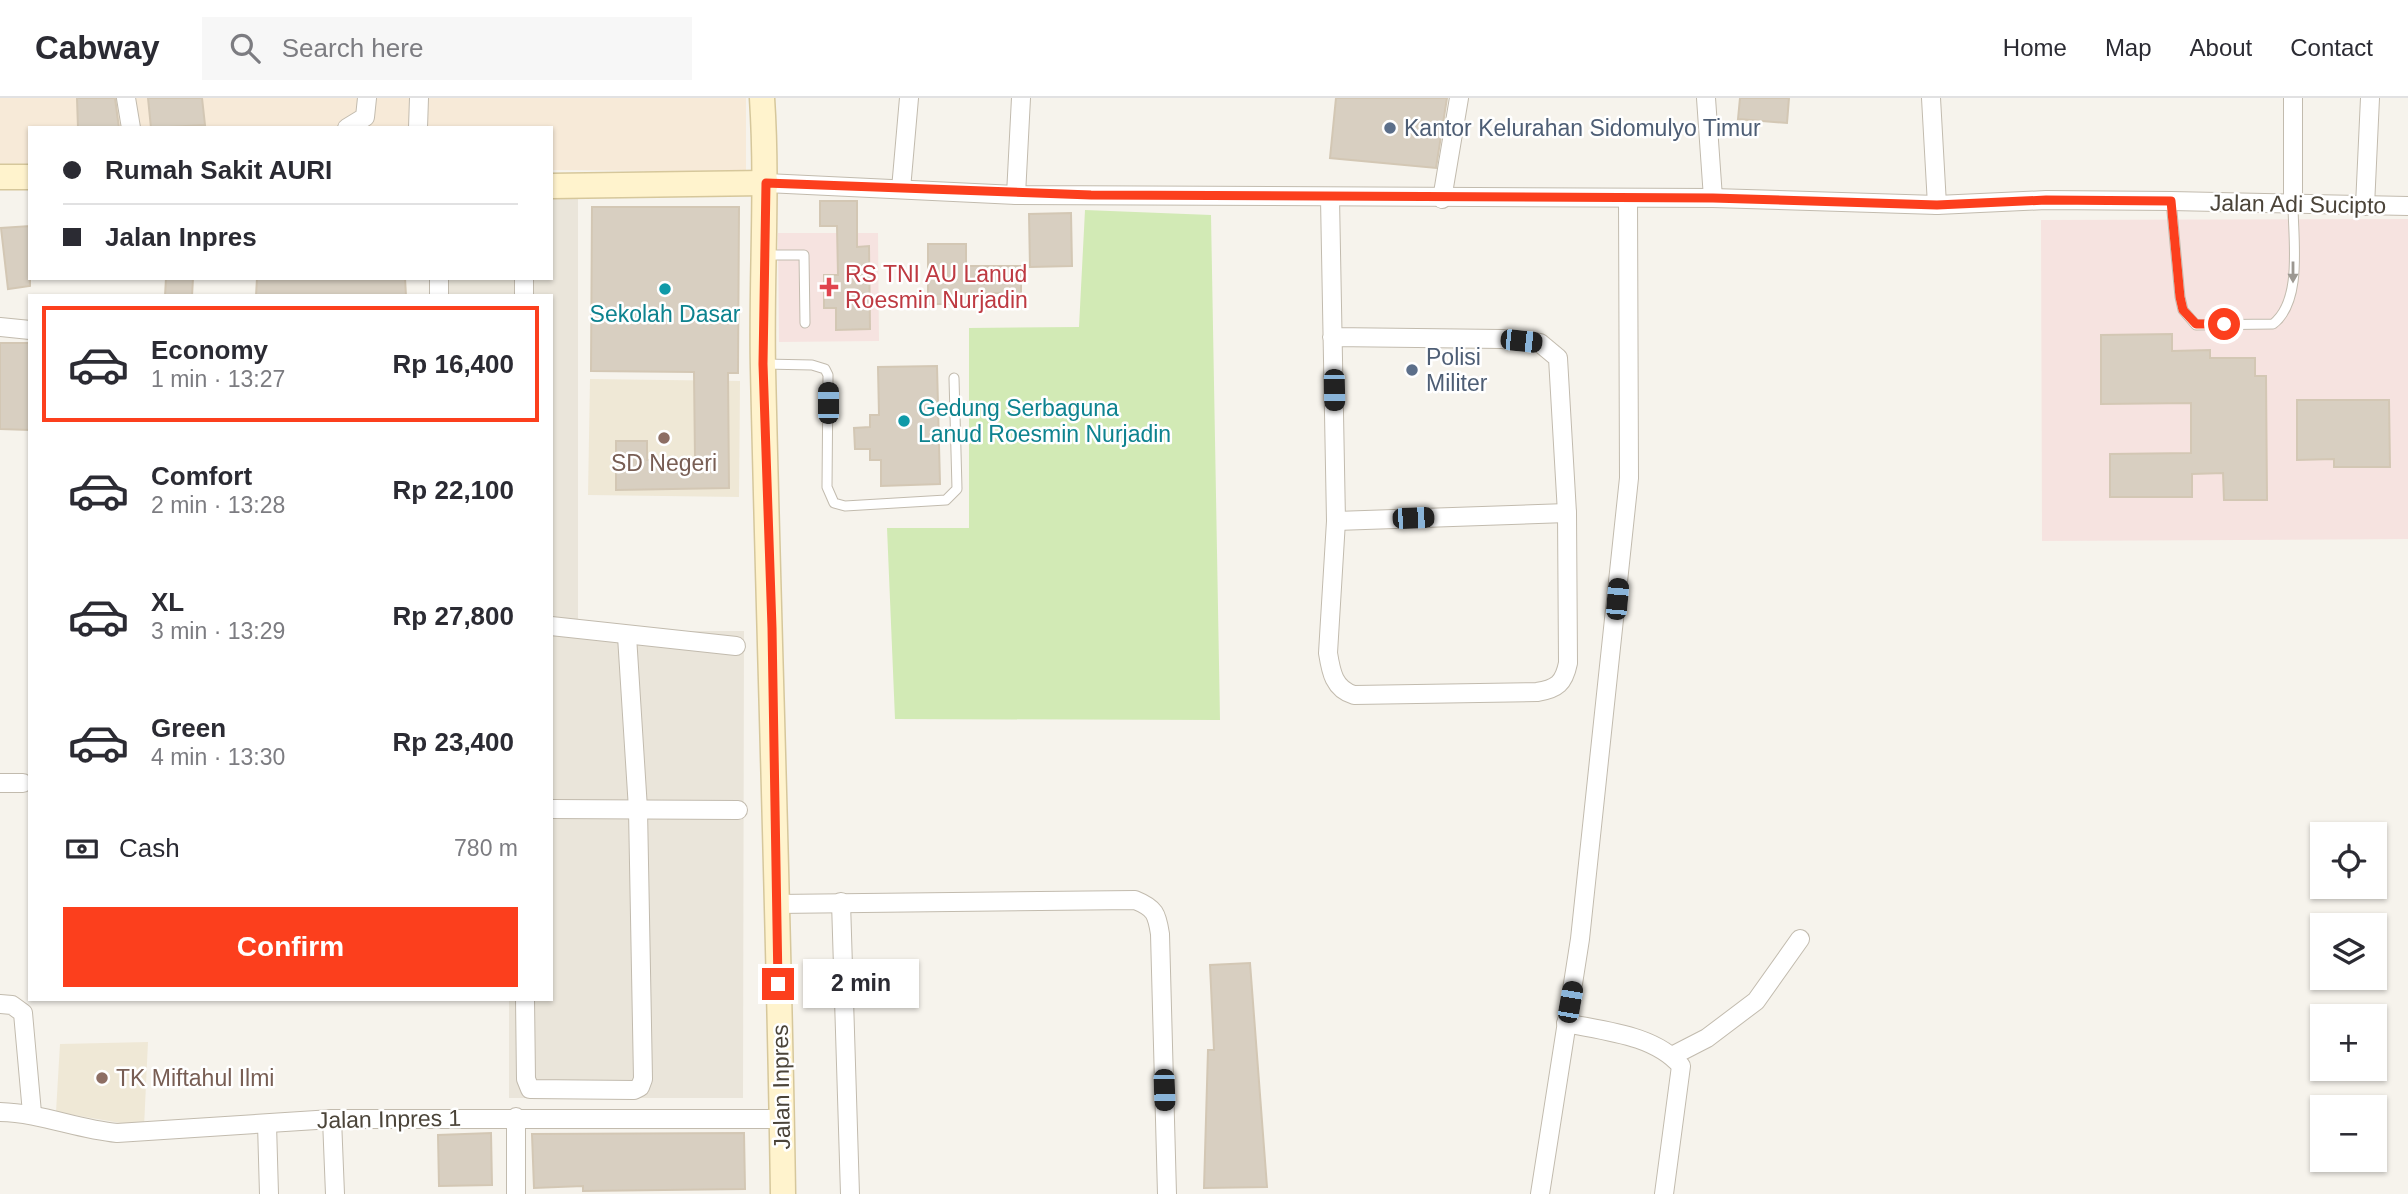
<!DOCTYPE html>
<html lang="en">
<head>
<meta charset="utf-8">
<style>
	body { margin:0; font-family:Arial,sans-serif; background:#f7f7f7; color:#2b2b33; height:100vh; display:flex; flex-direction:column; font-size:26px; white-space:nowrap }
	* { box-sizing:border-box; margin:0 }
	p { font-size:23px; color:#7c7c81 }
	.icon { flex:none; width:38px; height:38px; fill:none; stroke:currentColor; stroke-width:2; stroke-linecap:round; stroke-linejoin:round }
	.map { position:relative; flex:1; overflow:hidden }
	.sheet { position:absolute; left:28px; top:196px; width:525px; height:707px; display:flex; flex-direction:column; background:#fff; border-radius:0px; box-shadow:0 2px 5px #0004 }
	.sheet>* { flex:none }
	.top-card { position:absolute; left:28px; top:28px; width:525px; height:154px; border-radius:0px; box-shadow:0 2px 5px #0004; display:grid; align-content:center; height:154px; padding:0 35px; background:#fff }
	.controls { position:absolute; left:2310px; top:724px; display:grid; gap:14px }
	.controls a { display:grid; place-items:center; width:77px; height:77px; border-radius:0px; background:#fff; box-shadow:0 2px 5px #0004; font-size:35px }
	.end { position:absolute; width:32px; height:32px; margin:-16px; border:9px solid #fc3f1d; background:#fff; box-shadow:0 0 0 4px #fff }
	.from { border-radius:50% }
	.bubble { position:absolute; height:49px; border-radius:0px; background:#fff; box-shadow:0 2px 5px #0004; font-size:23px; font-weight:700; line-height:49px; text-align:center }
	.car { position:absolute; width:21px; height:42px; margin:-21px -10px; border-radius:9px; box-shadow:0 0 5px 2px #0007; background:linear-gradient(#222 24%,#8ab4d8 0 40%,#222 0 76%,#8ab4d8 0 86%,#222 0) }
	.top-card b { display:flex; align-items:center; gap:24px; height:66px; font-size:26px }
	.top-card b+b { border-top:2px solid #e1e1e2 }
	.top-card i { width:18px; height:18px; background:#2b2b33 }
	ul { padding:12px 0 0; list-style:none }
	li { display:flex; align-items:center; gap:21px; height:116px; margin:0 14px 10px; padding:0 21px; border:4px solid transparent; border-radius:0px }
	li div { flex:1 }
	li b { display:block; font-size:26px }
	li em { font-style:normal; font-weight:700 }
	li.on { border-color:#fc3f1d }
	li>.icon { width:63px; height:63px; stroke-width:1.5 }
	.pay { display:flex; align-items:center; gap:18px; height:77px; padding:0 35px; font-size:26px }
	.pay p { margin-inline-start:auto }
	.primary-button { display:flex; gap:14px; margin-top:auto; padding:14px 35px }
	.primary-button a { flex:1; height:80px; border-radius:0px; background:#fc3f1d; color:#fff; font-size:28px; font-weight:700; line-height:80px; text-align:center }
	header { display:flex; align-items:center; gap:42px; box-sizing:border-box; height:98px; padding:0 35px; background:#fff; border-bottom:2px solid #e1e1e2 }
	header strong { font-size:33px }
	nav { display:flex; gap:38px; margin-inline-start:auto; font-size:24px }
	.search { width:490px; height:63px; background:#f7f7f7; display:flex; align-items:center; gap:18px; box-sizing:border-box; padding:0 24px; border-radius:0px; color:#7c7c81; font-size:26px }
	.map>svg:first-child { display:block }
	.residential { fill:#eae5da }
	.commercial { fill:#f7ead8 }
	.education { fill:#efe8d6 }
	.medical { fill:#f6e3e0 }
	.green { fill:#d2eab5 }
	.building { fill:#d8cfc1; stroke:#d3c7b4; stroke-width:2 }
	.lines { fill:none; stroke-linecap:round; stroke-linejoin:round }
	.service-casing { stroke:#c2bbae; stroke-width:11 }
	.minor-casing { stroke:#c2bbae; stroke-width:20 }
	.secondary-casing { stroke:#d6c79b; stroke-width:27 }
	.service { stroke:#fff; stroke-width:9 }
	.minor { stroke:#fff; stroke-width:18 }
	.secondary { stroke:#fff3cd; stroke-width:24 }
	.oneway { fill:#9c9892 }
	.route { stroke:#fc3f1d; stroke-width:9 }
	.service-dot { fill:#5c6f8a; stroke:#fff; stroke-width:2.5 }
	.health-dot { fill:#e0444e; stroke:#fff; stroke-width:2.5 }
	.culture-dot { fill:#0f9aa8; stroke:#fff; stroke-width:2.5 }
	.education-dot { fill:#8d6e63; stroke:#fff; stroke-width:2.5 }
	.labels { text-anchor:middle; stroke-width:5; stroke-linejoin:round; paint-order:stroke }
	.service-label { font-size:23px; fill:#4e5e75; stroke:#fff; text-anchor:start }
	.street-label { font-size:23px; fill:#4b4439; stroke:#fff }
	.health-label { font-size:23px; fill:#be3a42; stroke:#fff; text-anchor:start }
	.culture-label { font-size:23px; fill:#0d838f; stroke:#fff }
	.education-label { font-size:23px; fill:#785e54; stroke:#fff }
</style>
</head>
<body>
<header>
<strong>Cabway</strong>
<div class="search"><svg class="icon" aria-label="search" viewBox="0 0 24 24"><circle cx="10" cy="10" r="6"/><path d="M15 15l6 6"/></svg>Search here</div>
<nav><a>Home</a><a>Map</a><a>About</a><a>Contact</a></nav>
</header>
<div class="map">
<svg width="2408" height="1096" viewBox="0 0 2408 1096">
	<rect width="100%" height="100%" fill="#f6f3ec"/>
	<path class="residential" d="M551,100L578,101V533H744L743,1000H509V901H551V198H444V180H551Z"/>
	<path class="commercial" d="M0,0H746V74L551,72V30H30V68H0Z"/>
	<g class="education">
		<path d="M590,281L740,283L739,399L588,397Z"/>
		<path d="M148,944L144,1029L56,1014L60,946Z"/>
	</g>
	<g class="medical">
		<path d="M2408,121V441L2042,443L2041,122Z"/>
		<path d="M778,135H878L879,243L779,244Z"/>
	</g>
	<path class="green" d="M1085,112L1211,117L1220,622L895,621L887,430H969V230L1079,229Z"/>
	<g class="building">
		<path d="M77,0H115L119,30H78Z"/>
		<path d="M148,0H202L205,27L151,30Z"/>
		<path d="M1336,0H1447L1436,70L1330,60Z"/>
		<path d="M1740,0H1789L1787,25L1738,21Z"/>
		<path d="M820,103H857V149L869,148L870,231L836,232V210H824V177H838L837,128H820Z"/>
		<path d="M592,109H739L738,275H728L729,390L616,392V343H647V362L695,361L694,274L591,273Z"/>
		<path d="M1071,115L1072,168L1030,169L1029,116Z"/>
		<path d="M30,128V188L8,191L1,130Z"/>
		<path d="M928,146H966V168H1021V195H966V206H928Z"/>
		<path d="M166,180H193L192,198H165Z"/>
		<path d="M257,180H405L406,198H256Z"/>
		<path d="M2172,236V253L2210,252V260H2255V278H2266L2267,402H2224L2223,375L2192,376V399H2110V356L2191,355V305L2101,306V237Z"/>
		<path d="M0,245H30V332L0,331Z"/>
		<path d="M937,268L940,386L881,388V362H870V351H855L854,330L870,329V317H879L878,269Z"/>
		<path d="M2297,302H2389L2390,369H2334V361L2297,362Z"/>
		<path d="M1250,865L1267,1089L1204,1090L1208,952H1214L1210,867Z"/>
		<path d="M491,1035L492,1087L439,1088L438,1037Z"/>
		<path d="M744,1035L745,1091L583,1093V1088L534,1090L532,1036Z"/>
	</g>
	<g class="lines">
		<g class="service-casing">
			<g id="service">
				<path d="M2171,103L2180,199L2183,212L2196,227L2273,226C2303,203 2293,141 2293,106"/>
				<path d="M765,157H804L805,225"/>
				<path d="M764,266L812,267L825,271L828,277L827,389L834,405L845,408L946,402L957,391L954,280"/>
			</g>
		</g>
		<g class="minor-casing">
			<g id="minor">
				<path d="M126,0L131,30"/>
				<path d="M1706,0L1713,100"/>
				<path d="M1931,0L1937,107"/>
				<path d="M347,30L365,19L367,0"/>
				<path d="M418,30L419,0"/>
				<path d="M766,85L1016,97L1713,100L1937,107L2046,102L2171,103L2408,108"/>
				<path d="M901,91L909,0"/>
				<path d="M1016,97L1021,0"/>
				<path d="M1330,100L1336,423L1328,555C1331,574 1334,591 1354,597L1537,594C1557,591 1564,585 1568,565L1567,415L1558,260L1540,245L1502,241L1332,239"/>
				<path d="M1442,101L1459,0"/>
				<path d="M2293,106V0"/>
				<path d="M2365,108L2370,0"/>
				<path d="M439,198V180"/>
				<path d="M524,198V180"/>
				<path d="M0,229L30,232"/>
				<path d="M1336,423L1567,415"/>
				<path d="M551,528L736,548"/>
				<path d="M0,685H23"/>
				<path d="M551,711L738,712"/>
				<path d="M841,804L850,1096"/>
				<path d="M776,806L1135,802C1155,810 1157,816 1160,836L1167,1096"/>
				<path d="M525,901L526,981L530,991L634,992L640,989L643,981L638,711L627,538"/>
				<path d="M0,906L12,907L23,915L32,1015"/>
				<path d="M1566,925C1604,933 1655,937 1681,968L1664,1096"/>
				<path d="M1672,958L1707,940L1756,903L1800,841"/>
				<path d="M0,1014C41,1015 76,1031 117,1035L332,1021H782"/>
				<path d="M516,1019V1096"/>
				<path d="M332,1021L335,1096"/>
				<path d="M267,1026L269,1096"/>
				<path d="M1540,1096L1580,841L1629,380L1628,101"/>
			</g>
		</g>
		<g class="secondary-casing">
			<g id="secondary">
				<path d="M762,0C768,90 761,180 763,270C769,545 779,821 783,1096"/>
				<path d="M0,79H30"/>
				<path d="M551,88L766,85"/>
			</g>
		</g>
		<use href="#service" class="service"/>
		<use href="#minor" class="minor"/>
		<use href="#secondary" class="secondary"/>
	</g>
	<defs><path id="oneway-solid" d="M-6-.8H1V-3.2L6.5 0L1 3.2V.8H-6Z" transform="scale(1.75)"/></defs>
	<use class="oneway" href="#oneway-solid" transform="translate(2293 174) rotate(90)"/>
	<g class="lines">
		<path class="route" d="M778,886L772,530L763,266L766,85L1091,97L1713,100L1937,107L2046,102L2171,103L2180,199L2183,212L2196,226H2224"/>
	</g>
	<g class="service-dot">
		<circle cx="1390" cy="30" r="7"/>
		<circle cx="1412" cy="272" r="7"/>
	</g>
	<path class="health-dot" d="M825.5 178.5h7v7h7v7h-7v7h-7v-7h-7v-7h7z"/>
	<g class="culture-dot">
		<circle cx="665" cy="191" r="7"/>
		<circle cx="904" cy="323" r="7"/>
	</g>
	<g class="education-dot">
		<circle cx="664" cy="340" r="7"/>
		<circle cx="102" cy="980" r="7"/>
	</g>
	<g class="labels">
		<g class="service-label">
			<text x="1404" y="38">Kantor Kelurahan Sidomulyo Timur</text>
			<text x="1426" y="267">Polisi<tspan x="1426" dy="26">Militer</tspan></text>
		</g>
		<g class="street-label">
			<text transform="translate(2298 106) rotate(1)" y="8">Jalan Adi Sucipto</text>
			<text transform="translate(781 989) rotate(-91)" y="8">Jalan Inpres</text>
			<text transform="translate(389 1021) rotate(-1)" y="8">Jalan Inpres 1</text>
		</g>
		<g class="health-label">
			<text x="845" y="184">RS TNI AU Lanud<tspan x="845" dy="26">Roesmin Nurjadin</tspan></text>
		</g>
		<g class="culture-label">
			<text x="665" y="224">Sekolah Dasar</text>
			<text x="918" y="318" text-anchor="start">Gedung Serbaguna<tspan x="918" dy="26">Lanud Roesmin Nurjadin</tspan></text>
		</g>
		<g class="education-label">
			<text x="664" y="373">SD Negeri</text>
			<text x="116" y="988" text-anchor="start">TK Miftahul Ilmi</text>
		</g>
	</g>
</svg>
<div class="controls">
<a><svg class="icon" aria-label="locate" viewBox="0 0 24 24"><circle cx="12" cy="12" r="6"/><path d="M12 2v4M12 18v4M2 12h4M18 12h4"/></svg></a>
<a><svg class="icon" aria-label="layers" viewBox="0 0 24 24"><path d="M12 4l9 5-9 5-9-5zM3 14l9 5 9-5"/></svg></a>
<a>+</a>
<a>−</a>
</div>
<i class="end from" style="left:2224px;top:226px"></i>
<i class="end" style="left:778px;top:886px"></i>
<div class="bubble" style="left:803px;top:861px;width:116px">2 min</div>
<i class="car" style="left:1521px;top:243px;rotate:96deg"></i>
<i class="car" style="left:1334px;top:292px;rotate:179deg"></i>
<i class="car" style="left:828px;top:305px;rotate:0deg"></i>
<i class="car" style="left:1413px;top:420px;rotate:88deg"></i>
<i class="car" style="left:1617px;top:501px;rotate:5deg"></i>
<i class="car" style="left:1570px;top:904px;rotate:10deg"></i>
<i class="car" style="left:1164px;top:992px;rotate:178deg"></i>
<div class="top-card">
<b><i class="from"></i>Rumah Sakit AURI</b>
<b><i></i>Jalan Inpres</b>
</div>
<section class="sheet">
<ul>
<li class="on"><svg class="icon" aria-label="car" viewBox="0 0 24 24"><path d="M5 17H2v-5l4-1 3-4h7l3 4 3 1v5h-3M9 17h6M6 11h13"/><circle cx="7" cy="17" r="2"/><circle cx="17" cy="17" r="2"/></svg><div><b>Economy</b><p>1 min · 13:27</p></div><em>Rp 16,400</em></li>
<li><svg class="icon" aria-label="car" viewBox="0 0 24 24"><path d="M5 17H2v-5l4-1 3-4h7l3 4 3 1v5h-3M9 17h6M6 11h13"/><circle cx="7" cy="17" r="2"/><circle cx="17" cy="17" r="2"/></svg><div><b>Comfort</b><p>2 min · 13:28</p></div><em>Rp 22,100</em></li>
<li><svg class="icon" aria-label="car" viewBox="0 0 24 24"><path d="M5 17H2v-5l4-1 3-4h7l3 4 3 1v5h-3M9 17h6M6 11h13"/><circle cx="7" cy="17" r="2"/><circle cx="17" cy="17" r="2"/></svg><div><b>XL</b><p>3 min · 13:29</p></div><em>Rp 27,800</em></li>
<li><svg class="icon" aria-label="car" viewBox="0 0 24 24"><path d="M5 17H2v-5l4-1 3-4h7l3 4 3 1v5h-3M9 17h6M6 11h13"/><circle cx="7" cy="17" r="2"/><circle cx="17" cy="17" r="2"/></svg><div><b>Green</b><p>4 min · 13:30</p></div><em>Rp 23,400</em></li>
</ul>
<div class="pay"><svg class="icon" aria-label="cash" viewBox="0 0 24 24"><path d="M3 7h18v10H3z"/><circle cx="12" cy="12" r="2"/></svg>Cash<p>780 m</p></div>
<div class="primary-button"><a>Confirm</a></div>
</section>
</div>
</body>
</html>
